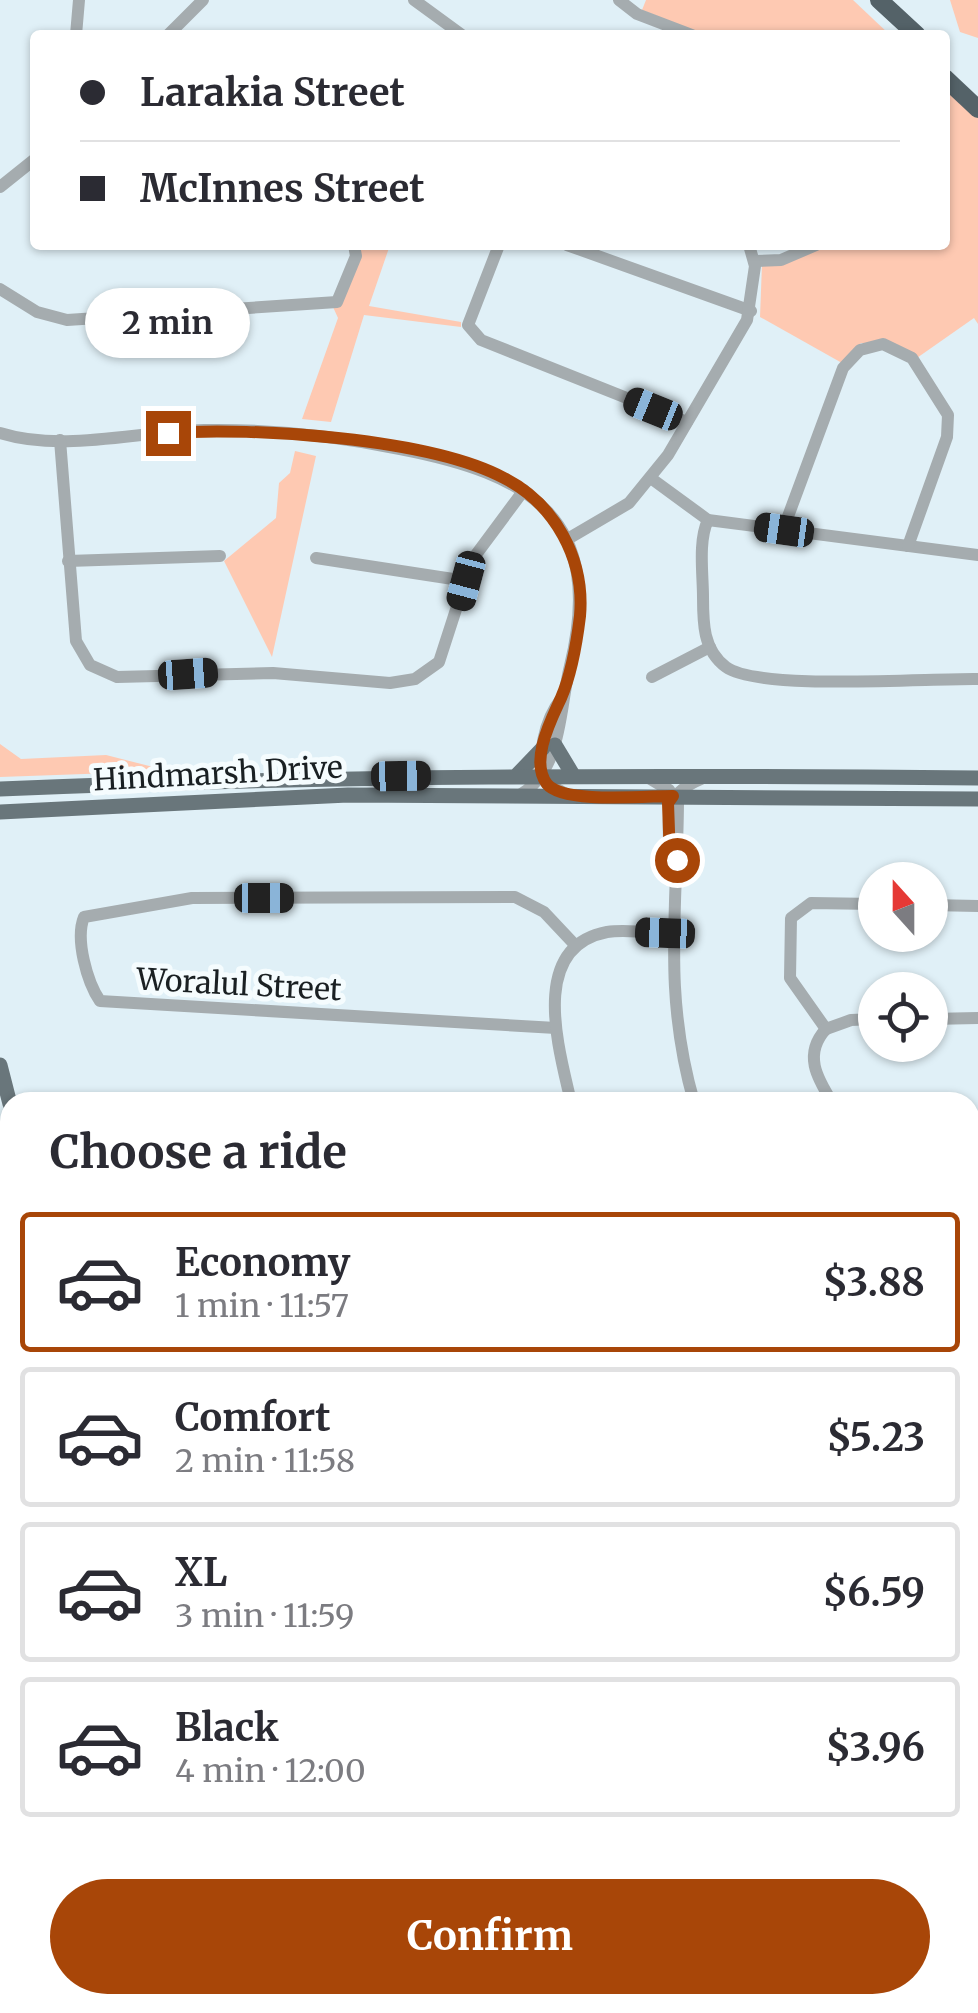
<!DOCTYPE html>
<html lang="en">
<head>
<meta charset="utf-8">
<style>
	body { margin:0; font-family:Merriweather,serif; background:#f7f7f7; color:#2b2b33; height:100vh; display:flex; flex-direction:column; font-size:38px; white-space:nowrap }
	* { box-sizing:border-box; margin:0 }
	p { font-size:32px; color:#7c7c81 }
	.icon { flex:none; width:55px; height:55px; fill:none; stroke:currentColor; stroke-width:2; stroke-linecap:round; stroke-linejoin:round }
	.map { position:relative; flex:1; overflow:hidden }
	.details { position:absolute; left:0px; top:1092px; width:980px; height:922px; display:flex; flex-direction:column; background:#fff; border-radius:30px 30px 0 0; box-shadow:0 2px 8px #0004 }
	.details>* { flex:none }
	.guide { position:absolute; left:30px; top:30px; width:920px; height:220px; border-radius:10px; box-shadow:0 2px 8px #0004; display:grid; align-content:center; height:220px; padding:0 50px; background:#fff }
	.needle { width:65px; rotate:339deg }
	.buttons { position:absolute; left:858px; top:862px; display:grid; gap:20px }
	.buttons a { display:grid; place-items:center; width:90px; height:90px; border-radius:50%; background:#fff; box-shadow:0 2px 8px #0004; font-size:50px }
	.end { position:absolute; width:45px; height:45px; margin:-22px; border:12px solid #a84608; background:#fff; box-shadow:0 0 0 5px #fff }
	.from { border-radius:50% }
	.bubble { position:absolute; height:70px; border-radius:35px; background:#fff; box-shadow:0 2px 8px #0004; font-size:32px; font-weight:700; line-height:70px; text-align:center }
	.car { position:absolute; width:30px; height:60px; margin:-30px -15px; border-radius:12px; box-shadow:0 0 8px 2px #0007; background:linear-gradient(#222 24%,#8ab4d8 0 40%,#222 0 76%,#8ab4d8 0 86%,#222 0) }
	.guide b { display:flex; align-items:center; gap:35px; height:95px; font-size:38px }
	.guide b+b { border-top:2px solid #e1e1e2 }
	.guide i { width:25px; height:25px; background:#2b2b33 }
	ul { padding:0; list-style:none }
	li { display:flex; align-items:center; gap:30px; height:140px; margin:0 20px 15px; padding:0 30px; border:5px solid #e1e1e2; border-radius:10px }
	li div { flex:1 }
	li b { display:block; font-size:38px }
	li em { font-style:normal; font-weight:700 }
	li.active { border-color:#a84608 }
	li>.icon { width:90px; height:90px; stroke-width:1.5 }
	h2 { padding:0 50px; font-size:45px; line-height:120px }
	.button { display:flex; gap:20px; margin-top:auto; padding:20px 50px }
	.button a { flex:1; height:115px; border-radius:60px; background:#a84608; color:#fff; font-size:40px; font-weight:700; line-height:115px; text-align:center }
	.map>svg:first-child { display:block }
	.built { fill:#cde5f0 }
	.green { fill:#fec9b2 }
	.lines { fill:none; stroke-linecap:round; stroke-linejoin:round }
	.minor { stroke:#a5acaf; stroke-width:12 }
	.major { stroke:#69767b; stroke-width:15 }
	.highway { stroke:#546268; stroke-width:18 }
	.route { stroke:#a84608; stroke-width:12 }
	.labels { text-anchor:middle; stroke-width:10; stroke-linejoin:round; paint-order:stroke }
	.street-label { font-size:30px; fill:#1a2023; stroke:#f5fcfe }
</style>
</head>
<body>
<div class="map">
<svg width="978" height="2013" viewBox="0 0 978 2013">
	<rect width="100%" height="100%" fill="#e0f0f7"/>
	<g class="built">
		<path d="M10,1625V1868L0,1869V1654Z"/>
		<path d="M68,2005H267L271,2013H67Z"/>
		<path d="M519,2005H731L737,2013H523Z"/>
	</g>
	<g class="green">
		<path d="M646,0H853L890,35H704L642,10Z"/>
		<path d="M950,0H978V38L960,32Z"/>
		<path d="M945,85L978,115V324L974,318L914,360L886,344L861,343L842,363L760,317L762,264L819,245H945Z"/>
		<path d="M360,245H390L369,306L461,322V327L364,315L331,422L302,419L338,318L333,307Z"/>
		<path d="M295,451L316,456L272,657L224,561L276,518L279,483L290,473Z"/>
		<path d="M0,744L21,759L106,755L169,771L0,777Z"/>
		<path d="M10,1869V2005H68L67,2013H0V1870Z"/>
		<path d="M267,2005H518L521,2013H271Z"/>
	</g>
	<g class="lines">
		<g class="minor">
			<path d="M414,0L462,35"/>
			<path d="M619,0L637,14L692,35"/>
			<path d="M76,35L79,0"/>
			<path d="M168,35L203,0"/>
			<path d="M0,187L35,159"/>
			<path d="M499,245L468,325L481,340L687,422"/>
			<path d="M567,245L751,311"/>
			<path d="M754,261L781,260L816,245"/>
			<path d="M0,289L37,312L67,320L337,302L356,256L354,245"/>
			<path d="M0,433C64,453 138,431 204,430C269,429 336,436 400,449C530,474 606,518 570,666C559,709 563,769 520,795"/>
			<path d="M60,440L76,641L90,665L117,677L273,673L390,683L415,679L439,662L472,560L524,490"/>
			<path d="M652,479L708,520L978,555"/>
			<path d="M708,520C698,541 703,574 703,597C703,623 703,650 726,667C758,691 929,678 978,679"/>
			<path d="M783,530L843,368L860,350L883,344L912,358L948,415L947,437L908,546"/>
			<path d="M566,540L629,503L668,455L747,320L755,266L749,245"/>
			<path d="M316,558L466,581"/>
			<path d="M68,561L220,556"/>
			<path d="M652,677L710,647"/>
			<path d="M561,699C545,719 535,759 546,783L566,794"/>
			<path d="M649,778L669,790L678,803C677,911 663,994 694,1102"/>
			<path d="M669,840C668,806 668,793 701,779"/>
			<path d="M930,905L978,906"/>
			<path d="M930,1019L978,1018"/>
			<path d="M556,1028L100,1001C87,982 75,939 84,917L192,898L515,897L544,912L576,946"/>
			<path d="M826,1029L790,978L791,918L811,903L875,904"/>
			<path d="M826,1029C803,1054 817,1078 832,1102"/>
			<path d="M826,1029L851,1020L875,1019"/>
			<path d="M571,1102C559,1049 528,947 607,932C627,929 651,933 671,934"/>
			<path d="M970,1133H978"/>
			<path d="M970,1273L978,1269"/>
			<path d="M970,1417L978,1412"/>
			<path d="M970,1552L978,1548"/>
			<path d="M970,1652L978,1667"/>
			<path d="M970,1866L978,1869"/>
			<path d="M970,1995L978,2000"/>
			<path d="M745,2005L752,2013"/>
			<path d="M760,2005L769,2013"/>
		</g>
		<g class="major">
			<path d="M555,745L573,775"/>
			<path d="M518,774L543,748"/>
			<path d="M0,789C326,775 651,775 978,778"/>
			<path d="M0,812L348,795L978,799"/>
			<path d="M0,1065L10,1104"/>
			<path d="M0,1153L10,1143"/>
			<path d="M0,1174L10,1177"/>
			<path d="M0,1581L10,1543"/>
		</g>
		<g class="highway">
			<path d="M879,0L917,35"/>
			<path d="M945,78L978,109"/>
		</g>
	</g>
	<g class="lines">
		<path class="route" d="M168,433C254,427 429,438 504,478C555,504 585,559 580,616C577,641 571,675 561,698C552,718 529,761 547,784C563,804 646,796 673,796L668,803L670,860H677"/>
	</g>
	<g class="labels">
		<g class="street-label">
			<text transform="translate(218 774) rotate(-3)" y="10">Hindmarsh Drive</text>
			<text transform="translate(239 985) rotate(3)" y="10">Woralul Street</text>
		</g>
	</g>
</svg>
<div class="buttons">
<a><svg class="needle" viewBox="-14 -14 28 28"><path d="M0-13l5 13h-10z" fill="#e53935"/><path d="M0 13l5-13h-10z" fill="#7c7c81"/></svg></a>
<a><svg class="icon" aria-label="locate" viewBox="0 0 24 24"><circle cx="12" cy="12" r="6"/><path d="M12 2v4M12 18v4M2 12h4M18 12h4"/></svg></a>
</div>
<i class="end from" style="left:677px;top:860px"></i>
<i class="end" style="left:168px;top:433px"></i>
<div class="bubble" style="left:85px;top:288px;width:165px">2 min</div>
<i class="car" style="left:653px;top:409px;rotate:292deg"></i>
<i class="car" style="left:784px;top:530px;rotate:278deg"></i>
<i class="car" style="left:466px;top:581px;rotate:195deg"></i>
<i class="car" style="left:188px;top:674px;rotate:86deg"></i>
<i class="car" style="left:401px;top:776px;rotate:89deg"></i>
<i class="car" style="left:264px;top:898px;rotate:90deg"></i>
<i class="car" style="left:665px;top:933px;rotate:272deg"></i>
<div class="guide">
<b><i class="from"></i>Larakia Street</b>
<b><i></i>McInnes Street</b>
</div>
<section class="details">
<h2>Choose a ride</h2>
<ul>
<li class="active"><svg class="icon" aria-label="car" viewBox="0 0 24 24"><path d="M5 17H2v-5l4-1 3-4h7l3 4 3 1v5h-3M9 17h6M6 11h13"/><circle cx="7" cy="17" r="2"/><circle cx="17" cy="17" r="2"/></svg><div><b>Economy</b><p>1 min · 11:57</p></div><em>$3.88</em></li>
<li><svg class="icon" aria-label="car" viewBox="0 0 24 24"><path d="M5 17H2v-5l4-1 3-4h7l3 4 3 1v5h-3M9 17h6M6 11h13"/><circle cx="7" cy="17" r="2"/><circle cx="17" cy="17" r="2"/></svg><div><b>Comfort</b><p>2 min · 11:58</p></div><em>$5.23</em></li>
<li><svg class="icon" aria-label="car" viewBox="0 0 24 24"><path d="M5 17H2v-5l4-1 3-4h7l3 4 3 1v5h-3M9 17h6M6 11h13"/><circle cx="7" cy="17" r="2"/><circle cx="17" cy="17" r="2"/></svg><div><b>XL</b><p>3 min · 11:59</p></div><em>$6.59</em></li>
<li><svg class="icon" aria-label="car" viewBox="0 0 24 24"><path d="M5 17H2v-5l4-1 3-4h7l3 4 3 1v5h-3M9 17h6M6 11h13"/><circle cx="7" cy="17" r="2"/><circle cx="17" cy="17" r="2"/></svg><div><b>Black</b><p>4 min · 12:00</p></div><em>$3.96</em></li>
</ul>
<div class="button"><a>Confirm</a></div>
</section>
</div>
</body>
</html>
